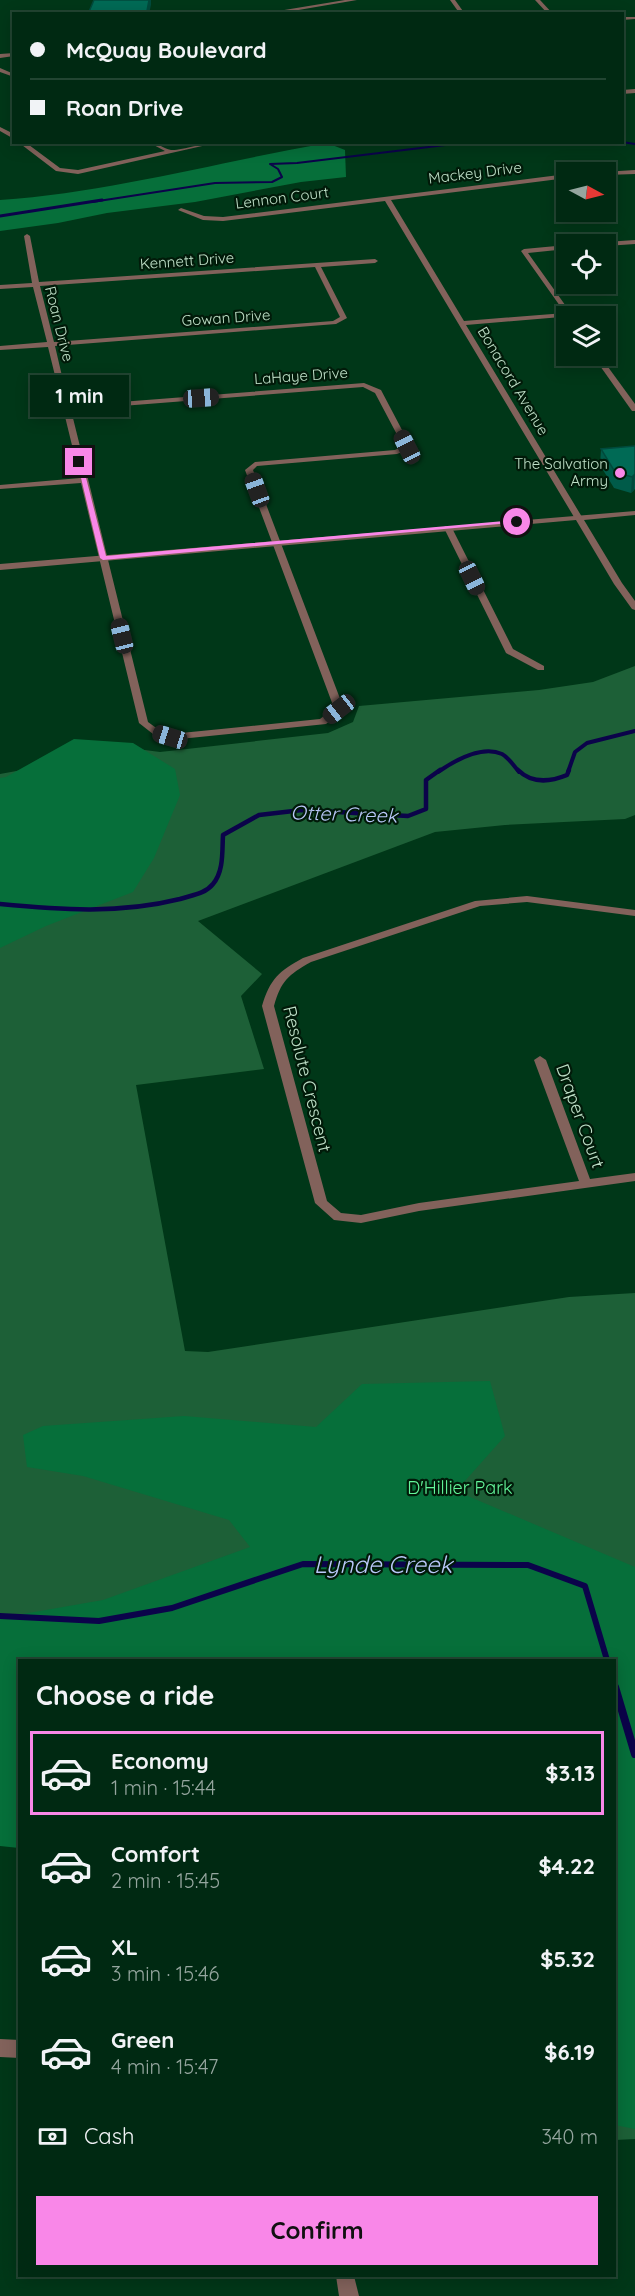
<!DOCTYPE html>
<html lang="en">
<head>
<meta charset="utf-8">
<style>
	body { margin:0; font-family:Quicksand,sans-serif; background:#0a311b; color:#f1f3f6; height:100vh; display:flex; flex-direction:column; font-size:22px; white-space:nowrap }
	* { box-sizing:border-box; margin:0 }
	p { font-size:20px; color:#95a69f }
	.icon { flex:none; width:33px; height:33px; fill:none; stroke:currentColor; stroke-width:2; stroke-linecap:round; stroke-linejoin:round }
	.map { position:relative; flex:1; overflow:hidden }
	.details { position:absolute; left:18px; top:1659px; width:598px; height:618px; display:flex; flex-direction:column; background:#002912; border-radius:0px; box-shadow:0 3px 15px #0003,0 0 0 2px #224532 }
	.details>* { flex:none }
	.guide { position:absolute; left:12px; top:12px; width:612px; height:132px; border-radius:0px; box-shadow:0 3px 15px #0003,0 0 0 2px #224532; display:grid; align-content:center; height:132px; padding:0 18px; background:#002912 }
	.needle { width:39px; rotate:97deg }
	.fabs { position:absolute; left:556px; top:162px; display:grid; gap:12px }
	.fabs a { display:grid; place-items:center; width:60px; height:60px; border-radius:0px; background:#002912; box-shadow:0 3px 15px #0003,0 0 0 2px #224532; font-size:30px }
	.end { position:absolute; width:27px; height:27px; margin:-14px; border:8px solid #f987e8; background:#111; box-shadow:0 0 0 3px #111 }
	.from { border-radius:50% }
	.bubble { position:absolute; height:42px; border-radius:0px; background:#002912; box-shadow:0 3px 15px #0003,0 0 0 2px #224532; font-size:20px; font-weight:700; line-height:42px; text-align:center }
	.car { position:absolute; width:18px; height:36px; margin:-18px -9px; border-radius:8px; box-shadow:0 0 4px 2px #0007; background:linear-gradient(#222 24%,#8ab4d8 0 40%,#222 0 76%,#8ab4d8 0 86%,#222 0) }
	.guide b { display:flex; align-items:center; gap:21px; height:57px; font-size:22px }
	.guide b+b { border-top:2px solid #224532 }
	.guide i { width:15px; height:15px; background:#f1f3f6 }
	ul { padding:0; list-style:none }
	li { display:flex; align-items:center; gap:18px; height:84px; margin:0 12px 9px; padding:0 6px; border:3px solid transparent; border-radius:0px }
	li div { flex:1 }
	li b { display:block; font-size:22px }
	li em { font-style:normal; font-weight:700 }
	li.active { border-color:#f987e8 }
	li>.icon { width:54px; height:54px; stroke-width:1.5 }
	h2 { padding:0 18px; font-size:27px; line-height:72px }
	.pay { display:flex; align-items:center; gap:15px; height:66px; padding:0 18px; font-size:22px }
	.pay p { margin-inline-start:auto }
	.primary-button { display:flex; gap:12px; margin-top:auto; padding:12px 18px }
	.primary-button a { flex:1; height:69px; border-radius:0px; background:#f987e8; color:#111; font-size:24px; font-weight:700; line-height:69px; text-align:center }
	.map>svg:first-child { display:block }
	.green { fill:#1d6037 }
	.forest { fill:#066f3a }
	.lines { fill:none; stroke-linecap:round; stroke-linejoin:round }
	.stream-far5 { stroke:#0b034a; stroke-width:2 }
	.stream-far4 { stroke:#0b034a; stroke-width:3 }
	.stream-far3 { stroke:#0b034a; stroke-width:4 }
	.stream-far2 { stroke:#0b034a; stroke-width:4.5 }
	.stream-far1 { stroke:#0b034a; stroke-width:6 }
	.stream { stroke:#0b034a; stroke-width:8 }
	.minor { fill:#82625b; fill-rule:evenodd }
	.tertiary { fill:#82625b; fill-rule:evenodd }
	.wall { fill:#005b49 }
	.shaded-wall { fill:#004a3c }
	.building { fill:#006a55; stroke:#004a3c; stroke-width:1.5 }
	.route { fill:#f987e8 }
	.poi-dot { fill:#f987e8; stroke:#011a09; stroke-width:2 }
	.labels { text-anchor:middle; stroke-width:4.5; stroke-linejoin:round; paint-order:stroke }
	.far-street-label { font-size:15px; fill:#bfe0c8; stroke:#011a09 }
	.far-poi-label { font-size:15px; fill:#bfe0c8; stroke:#011a09; text-anchor:end }
	.street-label { font-size:18px; fill:#bfe0c8; stroke:#011a09 }
	.park-label { font-size:18px; fill:#63f69a; stroke:#011a09 }
	.water-label { font-size:20px; font-style:italic; fill:#bac8fa; stroke:#011a09 }
	.near-water-label { font-size:24px; font-style:italic; fill:#bac8fa; stroke:#011a09 }
</style>
</head>
<body>
<div class="map">
<svg width="635" height="2296" viewBox="0 0 635 2296">
	<rect width="100%" height="100%" fill="#003718"/>
	<path class="green" d="M635,666V815L625,819L505,825L435,832L198,921L262,974L241,996L264,1069L136,1085L185,1351L208,1352L569,1297L635,1293V2139L615,2140V1660H20L0,1819V774L137,749L160,752L328,733L353,722L359,706L539,690L593,682Z"/>
	<g class="forest">
		<path d="M327,143L345,150L346,177L301,182L195,202L107,213L58,223L0,231V200C111,192 218,162 327,143Z"/>
		<path d="M74,739L133,743L175,769L180,795L154,858L133,892L46,926L0,948V778L6,777Z"/>
		<path d="M490,1381L505,1436L456,1491L635,1567V2129L615,2125V1660H20L19,1848L0,1846V1618L103,1600L250,1547L229,1520L83,1476L27,1467L23,1435L43,1426L184,1416L316,1427L362,1384Z"/>
	</g>
	<g class="lines">
		<g class="stream-far5">
			<path d="M622,142L635,144"/>
			<path d="M92,202L215,183L272,182L282,177L278,169L270,164L297,163L470,142"/>
		</g>
		<path class="stream-far4" d="M0,216L102,200"/>
		<g class="stream-far3">
			<path d="M438,772C454,761 482,745 502,754C509,758 514,766 519,772"/>
			<path d="M568,772L575,752L587,743L635,731"/>
		</g>
		<g class="stream-far2">
			<path d="M518,770C532,784 550,782 567,775L569,770"/>
			<path d="M0,904C61,910 120,914 180,899C192,895 205,894 213,884C224,871 222,851 223,835L259,815L302,810L408,816L426,809V780L440,770"/>
		</g>
		<path class="stream-far1" d="M0,1616L99,1621L172,1608L303,1564L528,1565L585,1586L607,1660"/>
		<path class="stream" d="M615,1687L635,1754"/>
		<g class="minor">
			<path d="M450,0H455L465,14H460Z"/>
			<path d="M535,0H540L553,14H548Z"/>
			<path d="M622,17H635V19L622,20Z"/>
			<path d="M0,68L14,74V77L0,72Z"/>
			<path d="M635,89V93L622,94V90Z"/>
			<path d="M0,127L14,134V139L0,131Z"/>
			<path d="M18,142H25L60,168L78,170L165,151L148,142C158,142 163,149 171,150C180,151 206,142 220,142L78,174L56,171Z"/>
			<path d="M345,142H353L350,144Z"/>
			<path d="M635,170V174L606,175V172H603Z"/>
			<path d="M567,174V178L391,200L464,321L565,313L521,251L524,249L567,245V249L528,253L573,316L466,325L582,517L578,519L574,517L385,201L223,221L203,220L178,210L181,208L204,216L223,217Z"/>
			<path d="M27,234L30,236L39,282L375,259L378,261L375,263L321,267L347,318L336,324L55,346L69,406L364,383L381,390L411,447L410,449L397,454L257,466L253,470L344,709L326,724L170,740L153,734L139,723L81,483L0,489V485L80,478L48,347L0,350V346L47,342L33,287L0,289V285L32,283L24,236ZM315,267L340,317L333,321L54,342L40,286ZM363,387L375,393L403,446L395,450L255,462L245,470L334,708L320,719L171,734L159,730L148,722L71,410Z"/>
			<path d="M635,240V244L606,246L603,244L606,242Z"/>
			<path d="M593,356H600L635,404V411H632Z"/>
			<path d="M445,526L452,528L513,649L544,666V670H538L506,653L444,528Z"/>
			<path d="M527,896L635,910V916L527,902L480,906L311,962C288,975 281,981 274,1006L327,1201L341,1213L361,1215L419,1203L579,1181L534,1060L540,1056L546,1060L590,1179L635,1173V1181L419,1211L361,1223L334,1220L315,1203L262,1006C270,979 279,971 303,958L475,901Z"/>
			<path d="M0,2039L20,2040V2058L0,2057Z"/>
			<path d="M336,2276H354L359,2296H339Z"/>
		</g>
		<g class="tertiary">
			<path d="M345,0H357L275,14H260Z"/>
			<path d="M14,53V56L0,58V54Z"/>
			<path d="M635,511V515L584,520L622,583L635,601V610L632,609L614,584L576,520L0,570V564Z"/>
		</g>
	</g>
	<path class="wall" d="M635,446V489L631,493L614,488L600,465L601,449Z"/>
	<g class="shaded-wall">
		<path d="M149,0H151V5L149,14H132Z"/>
		<path d="M635,474L634,490L631,493L632,477Z"/>
	</g>
	<g class="building">
		<path d="M94,0H149L147,11L132,14H88Z"/>
		<path d="M635,446V474L632,477L615,472L601,449Z"/>
	</g>
	<path class="route" d="M77,461L82,462L106,556L517,520L520,522L103,560L100,558Z"/>
	<circle class="poi-dot" cx="620" cy="473" r="6"/>
	<g class="labels">
		<g class="far-street-label">
			<text transform="translate(475 173) rotate(-7)" y="5">Mackey Drive</text>
			<text transform="translate(282 198) rotate(-7)" y="5">Lennon Court</text>
			<text transform="translate(187 261) rotate(-4)" y="5">Kennett Drive</text>
			<text transform="translate(226 318) rotate(-4)" y="5">Gowan Drive</text>
			<text transform="translate(59 324) rotate(76)" y="5">Roan Drive</text>
			<text transform="translate(301 376) rotate(-4)" y="5">LaHaye Drive</text>
			<text transform="translate(513 381) rotate(59)" y="5">Bonacord Avenue</text>
		</g>
		<g class="far-poi-label">
			<text x="608" y="469">The Salvation<tspan x="608" dy="17">Army</tspan></text>
		</g>
		<g class="street-label">
			<text transform="translate(307 1079) rotate(76)" y="6">Resolute Crescent</text>
			<text transform="translate(580 1116) rotate(70)" y="6">Draper Court</text>
		</g>
		<g class="park-label">
			<text x="460" y="1494">D'Hillier Park</text>
		</g>
		<g class="water-label">
			<text transform="translate(344 814) rotate(2)" y="7">Otter Creek</text>
		</g>
		<g class="near-water-label">
			<text x="383" y="1573">Lynde Creek</text>
		</g>
	</g>
</svg>
<div class="fabs">
<a><svg class="needle" viewBox="-14 -14 28 28"><path d="M0-13l5 13h-10z" fill="#e53935"/><path d="M0 13l5-13h-10z" fill="#95a69f"/></svg></a>
<a><svg class="icon" aria-label="locate" viewBox="0 0 24 24"><circle cx="12" cy="12" r="6"/><path d="M12 2v4M12 18v4M2 12h4M18 12h4"/></svg></a>
<a><svg class="icon" aria-label="layers" viewBox="0 0 24 24"><path d="M12 4l9 5-9 5-9-5zM3 14l9 5 9-5"/></svg></a>
</div>
<i class="end from" style="left:517px;top:522px"></i>
<i class="end" style="left:79px;top:462px"></i>
<div class="bubble" style="left:30px;top:375px;width:99px">1 min</div>
<i class="car" style="left:201px;top:398px;rotate:86deg"></i>
<i class="car" style="left:407px;top:447px;rotate:333deg"></i>
<i class="car" style="left:257px;top:490px;rotate:340deg"></i>
<i class="car" style="left:472px;top:578px;rotate:154deg"></i>
<i class="car" style="left:122px;top:636px;rotate:346deg"></i>
<i class="car" style="left:339px;top:709px;rotate:232deg"></i>
<i class="car" style="left:170px;top:737px;rotate:287deg"></i>
<div class="guide">
<b><i class="from"></i>McQuay Boulevard</b>
<b><i></i>Roan Drive</b>
</div>
<section class="details">
<h2>Choose a ride</h2>
<ul>
<li class="active"><svg class="icon" aria-label="car" viewBox="0 0 24 24"><path d="M5 17H2v-5l4-1 3-4h7l3 4 3 1v5h-3M9 17h6M6 11h13"/><circle cx="7" cy="17" r="2"/><circle cx="17" cy="17" r="2"/></svg><div><b>Economy</b><p>1 min · 15:44</p></div><em>$3.13</em></li>
<li><svg class="icon" aria-label="car" viewBox="0 0 24 24"><path d="M5 17H2v-5l4-1 3-4h7l3 4 3 1v5h-3M9 17h6M6 11h13"/><circle cx="7" cy="17" r="2"/><circle cx="17" cy="17" r="2"/></svg><div><b>Comfort</b><p>2 min · 15:45</p></div><em>$4.22</em></li>
<li><svg class="icon" aria-label="car" viewBox="0 0 24 24"><path d="M5 17H2v-5l4-1 3-4h7l3 4 3 1v5h-3M9 17h6M6 11h13"/><circle cx="7" cy="17" r="2"/><circle cx="17" cy="17" r="2"/></svg><div><b>XL</b><p>3 min · 15:46</p></div><em>$5.32</em></li>
<li><svg class="icon" aria-label="car" viewBox="0 0 24 24"><path d="M5 17H2v-5l4-1 3-4h7l3 4 3 1v5h-3M9 17h6M6 11h13"/><circle cx="7" cy="17" r="2"/><circle cx="17" cy="17" r="2"/></svg><div><b>Green</b><p>4 min · 15:47</p></div><em>$6.19</em></li>
</ul>
<div class="pay"><svg class="icon" aria-label="cash" viewBox="0 0 24 24"><path d="M3 7h18v10H3z"/><circle cx="12" cy="12" r="2"/></svg>Cash<p>340 m</p></div>
<div class="primary-button"><a>Confirm</a></div>
</section>
</div>
</body>
</html>
